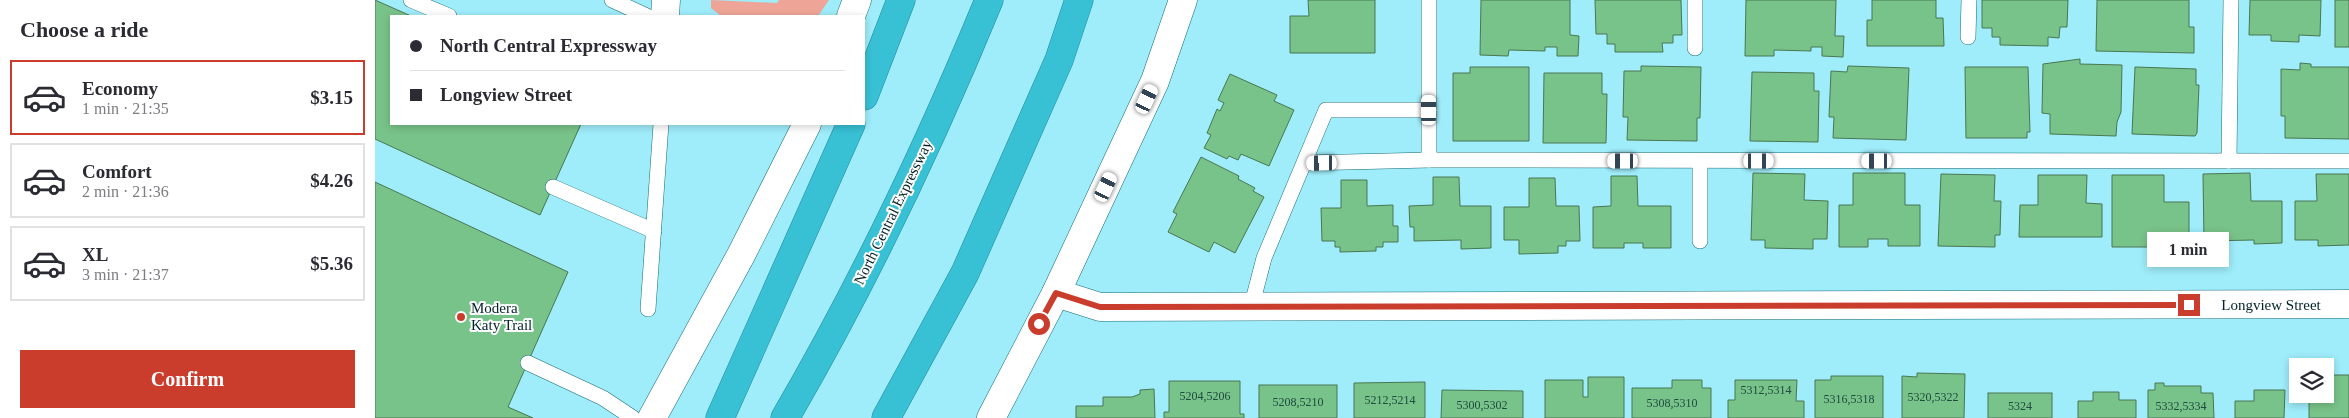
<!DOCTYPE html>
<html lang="en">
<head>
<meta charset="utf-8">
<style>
	body { margin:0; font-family:Georgia,serif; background:#f2f2f3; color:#2b2b33; height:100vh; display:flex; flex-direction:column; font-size:19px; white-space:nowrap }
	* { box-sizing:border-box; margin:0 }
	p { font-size:16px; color:#7c7c81 }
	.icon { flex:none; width:28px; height:28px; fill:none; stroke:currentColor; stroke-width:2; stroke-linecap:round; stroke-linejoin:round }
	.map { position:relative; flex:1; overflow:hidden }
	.side { display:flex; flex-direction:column; background:#fff; width:375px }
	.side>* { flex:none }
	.hud { position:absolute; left:15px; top:15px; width:475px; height:110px; border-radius:0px; box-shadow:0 2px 8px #0003; display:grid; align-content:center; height:110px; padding:0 20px; background:#fff }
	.controls { position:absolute; left:1914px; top:358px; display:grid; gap:10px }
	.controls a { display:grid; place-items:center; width:45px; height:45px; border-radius:0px; background:#fff; box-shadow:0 2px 8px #0003; font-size:25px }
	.end { position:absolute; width:22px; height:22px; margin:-11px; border:6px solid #ca3d2d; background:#fff; box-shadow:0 0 0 2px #fff }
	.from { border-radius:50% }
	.bubble { position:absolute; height:35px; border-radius:0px; background:#fff; box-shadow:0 2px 8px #0003; font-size:16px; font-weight:700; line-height:35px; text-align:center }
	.car { position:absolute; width:15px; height:30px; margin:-15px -8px; border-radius:6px; box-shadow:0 0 4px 1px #0007; background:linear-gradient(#fff 24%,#345 0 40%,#fff 0 76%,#345 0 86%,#fff 0) }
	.hud b { display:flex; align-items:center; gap:18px; height:48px; font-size:19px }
	.hud b+b { border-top:1px solid #e1e1e2 }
	.hud i { width:12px; height:12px; background:#2b2b33 }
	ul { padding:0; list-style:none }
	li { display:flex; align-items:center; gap:15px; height:75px; margin:0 10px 8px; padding:0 10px; border:2px solid #e1e1e2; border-radius:0px }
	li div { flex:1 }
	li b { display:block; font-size:19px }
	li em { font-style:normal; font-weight:700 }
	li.active { border-color:#ca3d2d }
	li>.icon { width:45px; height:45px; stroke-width:1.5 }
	h2 { padding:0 20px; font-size:22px; line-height:60px }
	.cta { display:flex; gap:10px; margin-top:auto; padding:10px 20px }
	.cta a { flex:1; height:58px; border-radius:0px; background:#ca3d2d; color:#fff; font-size:20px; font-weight:700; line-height:58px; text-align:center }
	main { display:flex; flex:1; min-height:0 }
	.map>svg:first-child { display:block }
	.green { fill:#eea598 }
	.building { fill:#78c389; stroke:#487752 }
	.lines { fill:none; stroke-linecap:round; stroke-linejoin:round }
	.service-casing { stroke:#176b78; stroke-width:16 }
	.minor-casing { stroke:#176b78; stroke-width:29 }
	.secondary-casing { stroke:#176b78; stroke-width:29 }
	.motorway-casing { stroke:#258999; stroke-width:29 }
	.service { stroke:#fff; stroke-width:15 }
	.minor { stroke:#fff; stroke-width:28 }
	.secondary { stroke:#fff; stroke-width:28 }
	.motorway { stroke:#38c0d5; stroke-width:28 }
	.route { stroke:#ca3d2d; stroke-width:6 }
	.poi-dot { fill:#ca3d2d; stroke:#fefefe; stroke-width:2 }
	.labels { text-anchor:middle; stroke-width:4; stroke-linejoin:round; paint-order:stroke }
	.number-label { font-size:12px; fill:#204b41 }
	.street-label { font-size:15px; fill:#022329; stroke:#fefefe }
	.poi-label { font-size:15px; fill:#022329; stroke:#fefefe; text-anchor:start }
</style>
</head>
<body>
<main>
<section class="side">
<h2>Choose a ride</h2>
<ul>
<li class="active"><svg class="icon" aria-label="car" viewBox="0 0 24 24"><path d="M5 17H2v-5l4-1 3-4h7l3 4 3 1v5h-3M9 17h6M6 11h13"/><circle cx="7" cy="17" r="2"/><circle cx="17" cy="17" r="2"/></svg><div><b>Economy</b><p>1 min · 21:35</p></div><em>$3.15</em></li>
<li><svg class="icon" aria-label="car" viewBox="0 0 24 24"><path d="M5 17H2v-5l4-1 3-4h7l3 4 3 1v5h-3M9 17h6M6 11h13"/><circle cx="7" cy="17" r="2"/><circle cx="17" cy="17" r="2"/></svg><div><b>Comfort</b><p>2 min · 21:36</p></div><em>$4.26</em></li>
<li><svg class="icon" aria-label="car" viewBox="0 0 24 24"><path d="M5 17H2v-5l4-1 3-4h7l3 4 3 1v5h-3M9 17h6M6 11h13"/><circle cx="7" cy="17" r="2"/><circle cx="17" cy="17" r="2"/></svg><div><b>XL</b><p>3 min · 21:37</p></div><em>$5.36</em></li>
</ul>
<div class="cta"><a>Confirm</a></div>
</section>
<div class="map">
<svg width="1974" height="418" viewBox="0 0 1974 418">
	<rect width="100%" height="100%" fill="#9fecfa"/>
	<path class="green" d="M336,0L402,3L404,0H454L443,16H346L336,8Z"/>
	<g class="building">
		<path d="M0,0L36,16H16V124H206L165,215L0,139Z"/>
		<path d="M933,0H1000V53H915V16H934Z"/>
		<path d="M1106,0H1195V35L1204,36L1203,56H1182V47H1170V51L1134,50L1133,56L1105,55Z"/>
		<path d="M1220,0H1306L1307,35H1298V43H1287L1288,52H1240V44H1232V34H1221Z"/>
		<path d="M1371,0H1461L1460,36H1469L1468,57L1447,56V47H1436V51L1399,50V56H1370Z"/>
		<path d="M1497,0H1561V18H1568L1569,46H1492V20H1497Z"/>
		<path d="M1607,0H1693L1692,27H1685L1684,38L1673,37V46L1625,45V37H1617V28H1607Z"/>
		<path d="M1722,0H1814V27H1819V53L1721,51Z"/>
		<path d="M1875,0H1946L1945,36L1924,35V42L1896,41V35H1874Z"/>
		<rect x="1960" y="0" width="14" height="47"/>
		<path d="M1705,59V64L1747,65L1746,112L1742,122L1741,136L1675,134V114L1667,113L1668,64Z"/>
		<path d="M1925,63L1936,64V67H1974V139L1910,138V116H1906V69L1925,70Z"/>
		<path d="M1266,66L1326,67L1325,118H1322V141L1252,140L1253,117H1248L1249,71H1266Z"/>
		<path d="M1473,66L1534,68L1531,140L1458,138L1459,117H1454L1456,71L1472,72Z"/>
		<path d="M1095,67H1154V141H1078V73H1095Z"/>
		<path d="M1590,67H1653L1655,132H1652V138H1591Z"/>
		<path d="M1760,67L1821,69V85H1824L1822,133L1820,136L1757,134Z"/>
		<path d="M1377,72L1439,73V91H1444L1443,142L1375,141Z"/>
		<path d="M1169,73H1227V94H1232L1231,143H1168Z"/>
		<path d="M855,74L902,95L899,101L919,110L894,166L866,154L863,160L854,156L852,159L829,148L836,135L832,133L842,109L845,111L849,103L843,100Z"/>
		<path d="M826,157L864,176L863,179L880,188L878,191L889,197L860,253L839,242L834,252L793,232L802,214L798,212Z"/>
		<path d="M1378,173L1430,174L1429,200L1453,201L1452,239H1438V249L1390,248V240H1376Z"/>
		<path d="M1478,173H1530V205H1545V246H1513V239H1493V247H1464V205H1478Z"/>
		<path d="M1875,173L1876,201H1907V243L1879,244V240L1829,241L1828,174Z"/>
		<path d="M1566,174L1620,175L1619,201H1626L1625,235H1620V247L1563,246Z"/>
		<path d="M1941,174H1974V245L1943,246V240H1920V201H1942Z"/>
		<path d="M1663,175H1712L1711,203L1727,204V237H1644L1645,205H1663Z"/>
		<path d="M1737,175H1789V202H1814V238H1801V243H1793V247H1737Z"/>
		<path d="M1236,176H1262L1263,206H1296V248H1268V243H1249V248H1218V207L1236,206Z"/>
		<path d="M1058,177H1084L1085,206H1116V248L1086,249V240L1039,241V227H1035L1034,206L1058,205Z"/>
		<path d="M1154,178H1180L1181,206H1204L1205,241H1191V246H1183V253L1144,254V240H1129V207H1154Z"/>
		<path d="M966,180H992V206L1018,205V226H1023V242H1008V247H1001V251L965,252V247H960V241H947L946,208H966Z"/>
		<path d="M0,182L193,272L133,407L158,418H0Z"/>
		<path d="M1542,373L1590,374L1589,418H1527V376L1542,377Z"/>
		<path d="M1950,375H1974V418H1934V394H1950Z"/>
		<path d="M1456,376H1508V418H1440V380H1456Z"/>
		<path d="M1213,377H1249V418H1170V380H1208V397H1213Z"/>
		<path d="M1297,380H1327V388H1336V418H1257V388H1297Z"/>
		<path d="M1360,380H1422L1421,401H1429V418H1353V400H1360Z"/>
		<path d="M794,381H865V414H869V418H789V412H794Z"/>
		<path d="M1050,382V418H979V383Z"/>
		<path d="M1780,383H1789V386H1826V393H1838L1839,418H1773V390H1780Z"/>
		<rect x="884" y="385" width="78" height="33"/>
		<path d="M779,389L780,418H701V406H728V397H757L765,394V390Z"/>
		<path d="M1067,390L1148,391V418H1066Z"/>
		<path d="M1879,390H1910L1909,418H1860V401H1879Z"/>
		<path d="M1718,392H1744V400H1761V418H1703V401H1718Z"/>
		<rect x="1613" y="393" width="64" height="25"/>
	</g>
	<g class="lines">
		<g class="service-casing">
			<g id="service">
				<path d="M36,0L74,16"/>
				<path d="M237,0L272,16"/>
				<path d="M1054,0V110"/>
				<path d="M1320,0V48"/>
				<path d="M1593,37L1594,0"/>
				<path d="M1325,161V241"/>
				<path d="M1854,161L1856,0"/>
				<path d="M930,163L1054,160L1974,161"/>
				<path d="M178,187L279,231"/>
				<path d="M876,308L889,258L951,110H1054V160"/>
				<path d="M273,309L286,124"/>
				<path d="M153,363L228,398L258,418"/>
			</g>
		</g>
		<g class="minor-casing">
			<g id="minor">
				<path d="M290,16L291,0"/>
				<path d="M681,293L725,307L1974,304"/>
			</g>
		</g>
		<g class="secondary-casing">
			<g id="secondary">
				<path d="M476,16L482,0"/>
				<path d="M277,418L366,255L432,124"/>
				<path d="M616,418L681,293L780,81L808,0"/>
			</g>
		</g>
		<g class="motorway-casing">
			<g id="motorway">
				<path d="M489,96L526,0"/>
				<path d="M345,418L476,124"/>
				<path d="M410,418C488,284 555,144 614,0"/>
				<path d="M511,418L590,273L684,60L704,0"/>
			</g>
		</g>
		<use href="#service" class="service"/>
		<use href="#minor" class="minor"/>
		<use href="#secondary" class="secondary"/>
		<use href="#motorway" class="motorway"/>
	</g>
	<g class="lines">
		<path class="route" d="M664,324L681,293L725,307L1814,305"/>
	</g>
	<circle class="poi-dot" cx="86" cy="317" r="5"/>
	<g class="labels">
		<g class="number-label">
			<text x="1391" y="394">5312,5314</text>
			<text x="830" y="400">5204,5206</text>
			<text x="1558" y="401">5320,5322</text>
			<text x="1474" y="403">5316,5318</text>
			<text x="1015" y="404">5212,5214</text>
			<text x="923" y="406">5208,5210</text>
			<text x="1297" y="407">5308,5310</text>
			<text x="1107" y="409">5300,5302</text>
			<text x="1645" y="410">5324</text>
			<text x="1806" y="410">5332,5334</text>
		</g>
		<g class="street-label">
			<text transform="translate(518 212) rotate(-64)" y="5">North Central Expressway</text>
			<text x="1896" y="310">Longview Street</text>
		</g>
		<g class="poi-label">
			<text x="96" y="313">Modera<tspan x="96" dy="17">Katy Trail</tspan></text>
		</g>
	</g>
</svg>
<div class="controls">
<a><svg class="icon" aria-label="layers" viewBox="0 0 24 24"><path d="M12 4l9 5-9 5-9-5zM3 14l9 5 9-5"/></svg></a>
</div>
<i class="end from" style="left:664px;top:324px"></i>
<i class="end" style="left:1814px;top:305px"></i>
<div class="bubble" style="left:1772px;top:232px;width:82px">1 min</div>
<i class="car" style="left:772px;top:99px;rotate:25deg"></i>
<i class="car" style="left:1054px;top:110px;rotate:0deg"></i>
<i class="car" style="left:1248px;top:161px;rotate:270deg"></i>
<i class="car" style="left:1384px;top:161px;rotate:90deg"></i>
<i class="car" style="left:1502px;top:161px;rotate:270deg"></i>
<i class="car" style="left:947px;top:163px;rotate:269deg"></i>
<i class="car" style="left:731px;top:187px;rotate:25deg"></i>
<div class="hud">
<b><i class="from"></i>North Central Expressway</b>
<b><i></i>Longview Street</b>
</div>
</div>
</main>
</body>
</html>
